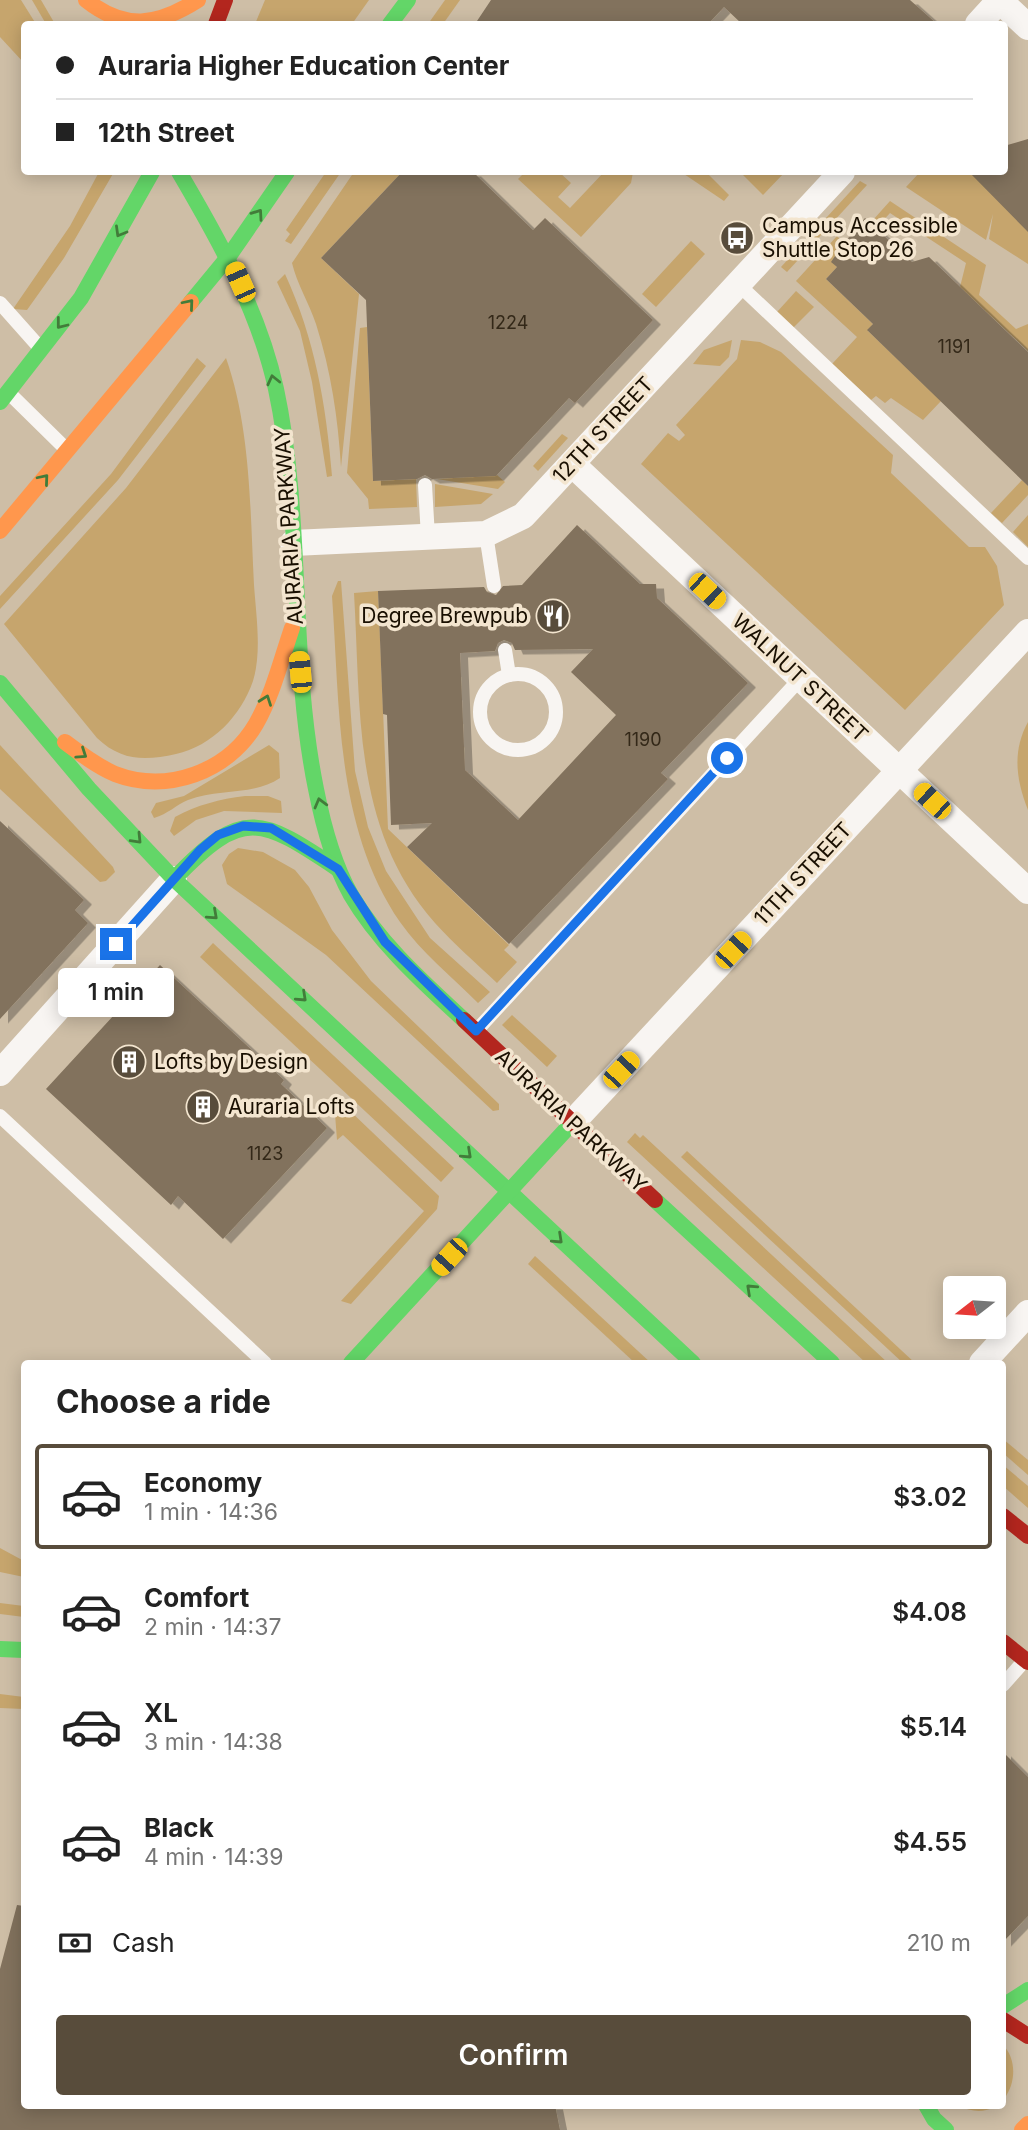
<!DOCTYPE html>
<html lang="en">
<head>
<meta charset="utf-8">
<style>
	body { margin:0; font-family:Inter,sans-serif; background:#f6f6f6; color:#222; height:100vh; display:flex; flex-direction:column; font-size:26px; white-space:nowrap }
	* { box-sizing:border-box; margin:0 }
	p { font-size:23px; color:#767676 }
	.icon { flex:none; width:38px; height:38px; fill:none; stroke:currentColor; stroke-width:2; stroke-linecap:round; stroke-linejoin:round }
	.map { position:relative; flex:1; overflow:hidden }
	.drawer { position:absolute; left:21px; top:1360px; width:985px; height:749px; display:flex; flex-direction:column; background:#fff; border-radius:7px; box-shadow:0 4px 18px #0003 }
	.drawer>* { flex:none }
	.guide { position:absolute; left:21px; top:21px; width:987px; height:154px; border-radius:7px; box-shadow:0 4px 18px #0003; display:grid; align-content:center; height:154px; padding:0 35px; background:#fff }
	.needle { width:46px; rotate:253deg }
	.controls { position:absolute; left:943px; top:1276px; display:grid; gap:14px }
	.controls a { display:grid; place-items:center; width:63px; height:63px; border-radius:7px; background:#fff; box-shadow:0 4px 18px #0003; font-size:35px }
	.end { position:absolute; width:32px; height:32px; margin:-16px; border:9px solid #1a73e8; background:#fff; box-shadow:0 0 0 4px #fff }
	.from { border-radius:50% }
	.bubble { position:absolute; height:49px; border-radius:7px; background:#fff; box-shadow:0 4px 18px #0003; font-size:23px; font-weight:600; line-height:49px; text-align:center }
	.car { position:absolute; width:21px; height:42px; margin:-21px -10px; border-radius:9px; box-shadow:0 0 5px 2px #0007; background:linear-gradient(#f5c518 24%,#345 0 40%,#f5c518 0 76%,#345 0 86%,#f5c518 0) }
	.guide b { display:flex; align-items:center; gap:24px; height:66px; font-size:26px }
	.guide b+b { border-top:2px solid #e0e0e0 }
	.guide i { width:18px; height:18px; background:#222 }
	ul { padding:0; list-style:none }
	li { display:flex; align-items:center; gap:21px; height:105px; margin:0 14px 10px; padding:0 21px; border:4px solid transparent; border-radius:7px }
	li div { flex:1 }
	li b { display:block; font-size:26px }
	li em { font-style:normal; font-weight:600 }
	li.on { border-color:#584c3b }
	li>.icon { width:63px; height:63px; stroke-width:1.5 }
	h2 { padding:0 35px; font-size:32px; line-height:84px }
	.pay { display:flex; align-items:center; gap:18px; height:77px; padding:0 35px; font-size:26px }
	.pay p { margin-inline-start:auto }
	.button { display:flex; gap:14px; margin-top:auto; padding:14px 35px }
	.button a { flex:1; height:80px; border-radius:7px; background:#584c3b; color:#fff; font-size:28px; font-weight:600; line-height:80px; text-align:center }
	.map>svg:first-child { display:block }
	.green { fill:#c6a56d }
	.building { fill:#82725d; fill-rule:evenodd; filter:url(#shadow) }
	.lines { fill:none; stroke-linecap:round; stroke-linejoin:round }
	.lane { stroke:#f8f5f2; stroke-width:14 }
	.street { stroke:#f8f5f2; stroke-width:26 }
	.fast { stroke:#63d668; stroke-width:16 }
	.slow { stroke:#ff974d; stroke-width:16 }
	.jam { stroke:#b3261e; stroke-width:16 }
	.oneway { stroke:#427c3a }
	.route { stroke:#1a73e8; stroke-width:9 }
	.labels { text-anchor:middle; stroke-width:7; stroke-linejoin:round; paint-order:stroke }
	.number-label { font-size:18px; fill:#332818 }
	.poi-label { font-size:21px; fill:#190f01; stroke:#f3e5cf; text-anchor:start }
	.street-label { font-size:21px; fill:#190f01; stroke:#f3e5cf }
</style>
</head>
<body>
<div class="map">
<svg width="1028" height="2130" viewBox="0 0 1028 2130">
	<defs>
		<filter id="shadow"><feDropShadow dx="8" dy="4.5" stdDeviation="0" flood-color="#0004"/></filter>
	</defs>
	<rect width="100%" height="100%" fill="#cebea6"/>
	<g class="green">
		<path d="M0,0H21L36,24H24V63L0,37Z"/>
		<path d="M32,0H41L55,24H46Z"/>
		<path d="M265,0H369L352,24H255Z"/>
		<path d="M445,0H460L443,24H428Z"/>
		<path d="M99,172H114L64,258L27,310L13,309L70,226Z"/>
		<path d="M326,172H341L291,244L285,241L290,234L286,230Z"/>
		<path d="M354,172H402L321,258L359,294L341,467C338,418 331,371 316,324C309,303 297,284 292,263Z"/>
		<path d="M525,172H559L571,183L558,197L570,208L604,172H633L631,183L581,237L518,179Z"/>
		<path d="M681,172H706L729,195L724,201Z"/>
		<path d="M740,172H785L763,195Z"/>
		<path d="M920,172H976L979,181L1028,229V264L989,239L993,214L986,240L906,187Z"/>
		<path d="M860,181L867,185L787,272L781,267Z"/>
		<path d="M890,201L986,265L979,295L1016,329L1028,324V351L960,287L966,263L890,213L879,225L873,220Z"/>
		<path d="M837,236L844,243L832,262L837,267L826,279L873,324L868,331L941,401L923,420L891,398L885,403L876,396L871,400L832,364L857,337L796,281Z"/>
		<path d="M691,241L705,254L656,307L642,294Z"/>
		<path d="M285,274C315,339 326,404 332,476L327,477L312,382L300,331L277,282Z"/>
		<path d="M796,291L814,307L793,328L777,312Z"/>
		<path d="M367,327L373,481L416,479L417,507L369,509L368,499L347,473L360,328Z"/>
		<path d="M732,340L729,357L720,366L693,364L704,350Z"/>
		<path d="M741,340L760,342L781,352L893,455L891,473L969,547H985L997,566L1004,605L905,710L641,464L668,433L679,441L685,435L676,425L737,359Z"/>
		<path d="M197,358L206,366L118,480L0,609V596L111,474Z"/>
		<path d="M226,358C251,429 250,509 254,585C256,614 262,652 253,681C241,716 212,746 176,754C145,761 121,761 97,738L4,624L126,488Z"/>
		<path d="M562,434L568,438L538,471L533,466Z"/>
		<path d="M497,475L505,482L498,489L437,479Z"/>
		<path d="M1022,480L1028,486V495L1002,523L991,513Z"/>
		<path d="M435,484L493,494L481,504L435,507Z"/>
		<path d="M1028,515V547L1013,532Z"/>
		<path d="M338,581H341L355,771L368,827L386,871L430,938L490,992L478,1003C452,977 421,952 400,922C335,827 340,706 332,596Z"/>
		<path d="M378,591L388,829L509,945L504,950L517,962L497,983C476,963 454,944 435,923C352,829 361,710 354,593Z"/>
		<path d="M1028,722V810C1016,780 1012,751 1028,722Z"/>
		<path d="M0,745L113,867L115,872L106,881L100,882L0,789Z"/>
		<path d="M269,745L279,753L280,778C253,796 219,788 188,800C176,805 168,814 154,818L151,812L156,803L184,796Z"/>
		<path d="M245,796H268L281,801L282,813L224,811L196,820L174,836L170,831L175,817C197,805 220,799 245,796Z"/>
		<path d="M238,848L263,852L295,870L309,887L332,930L371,981L499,1104V1110L493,1111L326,955L227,884L222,865L229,854Z"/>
		<path d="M213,943L454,1168L441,1182L200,957Z"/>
		<path d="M512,1015L557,1056L547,1067L502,1025Z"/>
		<path d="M348,1109L439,1196L437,1209L351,1304L341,1301L424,1211L343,1135L337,1140L335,1114Z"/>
		<path d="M635,1133L640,1138L643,1135L888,1363H866L627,1142Z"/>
		<path d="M687,1151L915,1363H903L681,1157Z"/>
		<path d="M535,1256L651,1363H635L528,1264Z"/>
		<path d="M1003,1439L1028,1460V1475L1003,1453Z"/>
		<path d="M1003,1465L1028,1486V1508L1003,1486Z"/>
		<path d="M0,1548L24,1561V1577L0,1572Z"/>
		<path d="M0,1603L24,1606V1617L0,1614Z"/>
		<path d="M0,1694L24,1697V1709L0,1708Z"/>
		<path d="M1003,2045C1028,2070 1005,2130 957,2105H1003Z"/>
	</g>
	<g class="building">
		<path d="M491,0H910L937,24H742L724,7L708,24H475Z"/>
		<path d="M1028,139V232L969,172H1004V146Z"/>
		<path d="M402,172H473L533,230L545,218L653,320L575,403L569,398L496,476L432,479L425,475L417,479L373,481L366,300L321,258Z"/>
		<path d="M865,218L912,262L929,257L1028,352V486L867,330L873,324L826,279L837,267L831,262L844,243Z"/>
		<path d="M577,525L640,584H656L657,598L748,683L661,773L668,779L509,944L407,847L432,823L391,825L387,715L383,714L378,591L484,587L487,592L496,595L503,586L522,585ZM504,640L512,643L515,650L593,649L571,672L616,715L518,820L465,770L460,653L495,651L498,643Z"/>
		<path d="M0,821L84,900L75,910L88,923L0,1019Z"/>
		<path d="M160,965L284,1080L281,1084L327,1128L223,1239L178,1196L171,1205L46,1089Z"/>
		<path d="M1003,1752L1028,1777V1916L1003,1942Z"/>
		<path d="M17,1905L24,1906V2105H555L560,2130H0V1969Z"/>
	</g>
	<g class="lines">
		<g class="lane">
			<path d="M738,284L1028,558"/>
			<path d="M0,303L41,349"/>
			<path d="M8,392L66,449"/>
			<path d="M425,485L428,537"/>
			<path d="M486,534L494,586"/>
			<path d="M505,650L509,675"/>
			<circle cx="518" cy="712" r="38"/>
			<path d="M477,1030L801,678"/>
			<path d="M0,1116L265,1363"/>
			<path d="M1003,1685L1025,1660"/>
		</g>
		<g class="street">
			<path d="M999,0L1028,27"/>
			<path d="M978,24L999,1"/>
			<path d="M572,464L1028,891"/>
			<path d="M293,543L486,534L523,516L842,172"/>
			<path d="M0,1073L174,879"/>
			<path d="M572,1123L1028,632"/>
			<path d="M982,1363L1028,1313"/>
		</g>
		<g class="fast">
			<path d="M390,24L408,0"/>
			<path d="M179,172C219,240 259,311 276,389C304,520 289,657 316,789C323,825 333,863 351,895C379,943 423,982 464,1020"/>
			<path d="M191,302L229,256L287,172"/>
			<path d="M0,402L81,298L152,172"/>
			<path d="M0,683L89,789L174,879L693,1363"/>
			<path d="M174,879C243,807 260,817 338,869"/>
			<path d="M655,1200L832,1363"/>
			<path d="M351,1363L572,1123"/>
			<path d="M0,1649L24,1650"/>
			<path d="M1003,2006L1028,1990"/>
			<path d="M926,2105L934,2119L946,2130"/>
		</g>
		<g class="slow">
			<path d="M86,0C125,31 157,26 198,0"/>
			<path d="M0,531L191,302"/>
			<path d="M65,742C81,754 97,766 115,774C167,794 228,772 256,724C273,694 281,660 292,628"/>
			<path d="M1022,2130L1028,2124"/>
		</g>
		<g class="jam">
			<path d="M216,24L225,0"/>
			<path d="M464,1020L655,1200"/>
			<path d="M1003,1516L1028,1536"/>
			<path d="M1003,1642L1028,1662"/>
			<path d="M1003,2020L1028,2036"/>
		</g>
	</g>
	<defs><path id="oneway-chevron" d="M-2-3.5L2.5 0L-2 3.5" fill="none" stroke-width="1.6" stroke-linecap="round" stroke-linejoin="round" transform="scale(1.75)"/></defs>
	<g class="oneway">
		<use href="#oneway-chevron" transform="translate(258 214) rotate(-55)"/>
		<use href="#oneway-chevron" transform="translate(120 232) rotate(120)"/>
		<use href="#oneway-chevron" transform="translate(189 304) rotate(-50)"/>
		<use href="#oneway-chevron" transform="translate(61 324) rotate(128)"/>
		<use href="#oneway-chevron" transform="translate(273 380) rotate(-103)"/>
		<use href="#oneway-chevron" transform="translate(44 479) rotate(-50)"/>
		<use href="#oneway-chevron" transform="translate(266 700) rotate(-70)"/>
		<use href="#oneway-chevron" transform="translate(82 754) rotate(34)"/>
		<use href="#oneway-chevron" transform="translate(320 803) rotate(-105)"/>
		<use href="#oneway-chevron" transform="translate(137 839) rotate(46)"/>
		<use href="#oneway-chevron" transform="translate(213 915) rotate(42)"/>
		<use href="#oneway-chevron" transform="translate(302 997) rotate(43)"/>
		<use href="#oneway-chevron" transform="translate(467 1154) rotate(43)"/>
		<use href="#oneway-chevron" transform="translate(558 1239) rotate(43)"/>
		<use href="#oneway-chevron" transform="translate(751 1289) rotate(-137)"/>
	</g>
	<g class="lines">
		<path class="route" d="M116,944L200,850L218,835L243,826L271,828L338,869L385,942L476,1031L727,758"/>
	</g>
	<defs>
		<g id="bus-disc" transform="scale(1.75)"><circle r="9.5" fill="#584c3b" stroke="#f3e5cf"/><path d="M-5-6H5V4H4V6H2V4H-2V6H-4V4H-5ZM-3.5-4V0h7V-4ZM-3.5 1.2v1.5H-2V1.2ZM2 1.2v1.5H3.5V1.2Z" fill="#fff"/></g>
		<g id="restaurant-disc" transform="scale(1.75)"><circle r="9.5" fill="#584c3b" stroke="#f3e5cf"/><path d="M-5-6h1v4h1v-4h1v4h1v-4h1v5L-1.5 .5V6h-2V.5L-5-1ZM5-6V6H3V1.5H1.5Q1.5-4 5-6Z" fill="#fff"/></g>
		<g id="building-disc" transform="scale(1.75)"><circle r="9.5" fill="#584c3b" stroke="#f3e5cf"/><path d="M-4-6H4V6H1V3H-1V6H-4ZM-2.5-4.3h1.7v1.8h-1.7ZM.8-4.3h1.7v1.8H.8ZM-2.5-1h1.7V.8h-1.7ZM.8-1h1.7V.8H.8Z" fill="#fff"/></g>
	</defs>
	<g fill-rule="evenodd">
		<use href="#bus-disc" x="737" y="238"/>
		<use href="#restaurant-disc" x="553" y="616"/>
		<use href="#building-disc" x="129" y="1062"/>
		<use href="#building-disc" x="203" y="1107"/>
	</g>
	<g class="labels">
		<g class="number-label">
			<text x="508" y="329">1224</text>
			<text x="954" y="353">1191</text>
			<text x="643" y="746">1190</text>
			<text x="265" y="1160">1123</text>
		</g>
		<g class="poi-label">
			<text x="762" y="233">Campus Accessible<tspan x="762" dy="24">Shuttle Stop 26</tspan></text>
			<text x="528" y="623" text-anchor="end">Degree Brewpub</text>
			<text x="154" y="1069">Lofts by Design</text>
			<text x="228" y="1114">Auraria Lofts</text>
		</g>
		<g class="street-label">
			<text transform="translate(603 430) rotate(-47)" y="7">12TH STREET</text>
			<text transform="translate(289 526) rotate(-94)" y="7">AURARIA PARKWAY</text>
			<text transform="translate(800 678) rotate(43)" y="7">WALNUT STREET</text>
			<text transform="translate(803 874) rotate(-47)" y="7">11TH STREET</text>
			<text transform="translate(571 1121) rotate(43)" y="7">AURARIA PARKWAY</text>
		</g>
	</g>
</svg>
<div class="controls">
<a><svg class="needle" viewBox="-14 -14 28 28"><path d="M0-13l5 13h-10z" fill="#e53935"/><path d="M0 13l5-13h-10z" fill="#767676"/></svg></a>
</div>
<i class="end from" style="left:727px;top:758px"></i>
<i class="end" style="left:116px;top:944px"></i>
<div class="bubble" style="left:58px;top:968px;width:116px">1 min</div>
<i class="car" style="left:240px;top:282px;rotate:336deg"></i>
<i class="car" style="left:707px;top:591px;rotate:133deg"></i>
<i class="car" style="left:300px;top:672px;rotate:355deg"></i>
<i class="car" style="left:932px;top:801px;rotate:313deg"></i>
<i class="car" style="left:733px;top:950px;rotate:43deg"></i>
<i class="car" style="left:621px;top:1070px;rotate:43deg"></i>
<i class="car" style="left:449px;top:1257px;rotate:222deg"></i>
<div class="guide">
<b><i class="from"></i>Auraria Higher Education Center</b>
<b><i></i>12th Street</b>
</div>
<section class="drawer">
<h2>Choose a ride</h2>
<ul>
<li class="on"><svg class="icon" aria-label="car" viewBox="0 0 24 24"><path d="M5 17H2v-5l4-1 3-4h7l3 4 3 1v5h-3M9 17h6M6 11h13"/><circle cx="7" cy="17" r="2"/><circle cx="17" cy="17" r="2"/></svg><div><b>Economy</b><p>1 min · 14:36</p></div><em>$3.02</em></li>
<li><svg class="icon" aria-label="car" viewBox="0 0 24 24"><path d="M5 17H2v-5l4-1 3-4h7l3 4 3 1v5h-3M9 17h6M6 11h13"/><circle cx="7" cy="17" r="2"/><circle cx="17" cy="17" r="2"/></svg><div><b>Comfort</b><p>2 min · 14:37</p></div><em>$4.08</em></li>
<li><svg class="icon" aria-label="car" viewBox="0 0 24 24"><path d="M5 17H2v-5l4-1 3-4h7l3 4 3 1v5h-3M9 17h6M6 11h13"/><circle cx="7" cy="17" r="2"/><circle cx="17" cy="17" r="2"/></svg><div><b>XL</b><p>3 min · 14:38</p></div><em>$5.14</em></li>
<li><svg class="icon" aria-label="car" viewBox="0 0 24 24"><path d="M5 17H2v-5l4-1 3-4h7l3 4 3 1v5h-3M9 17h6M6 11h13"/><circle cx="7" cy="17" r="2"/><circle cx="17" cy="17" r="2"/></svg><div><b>Black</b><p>4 min · 14:39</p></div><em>$4.55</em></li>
</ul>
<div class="pay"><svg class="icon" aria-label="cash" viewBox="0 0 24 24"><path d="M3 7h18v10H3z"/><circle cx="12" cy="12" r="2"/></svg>Cash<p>210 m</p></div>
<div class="button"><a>Confirm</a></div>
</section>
</div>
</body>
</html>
